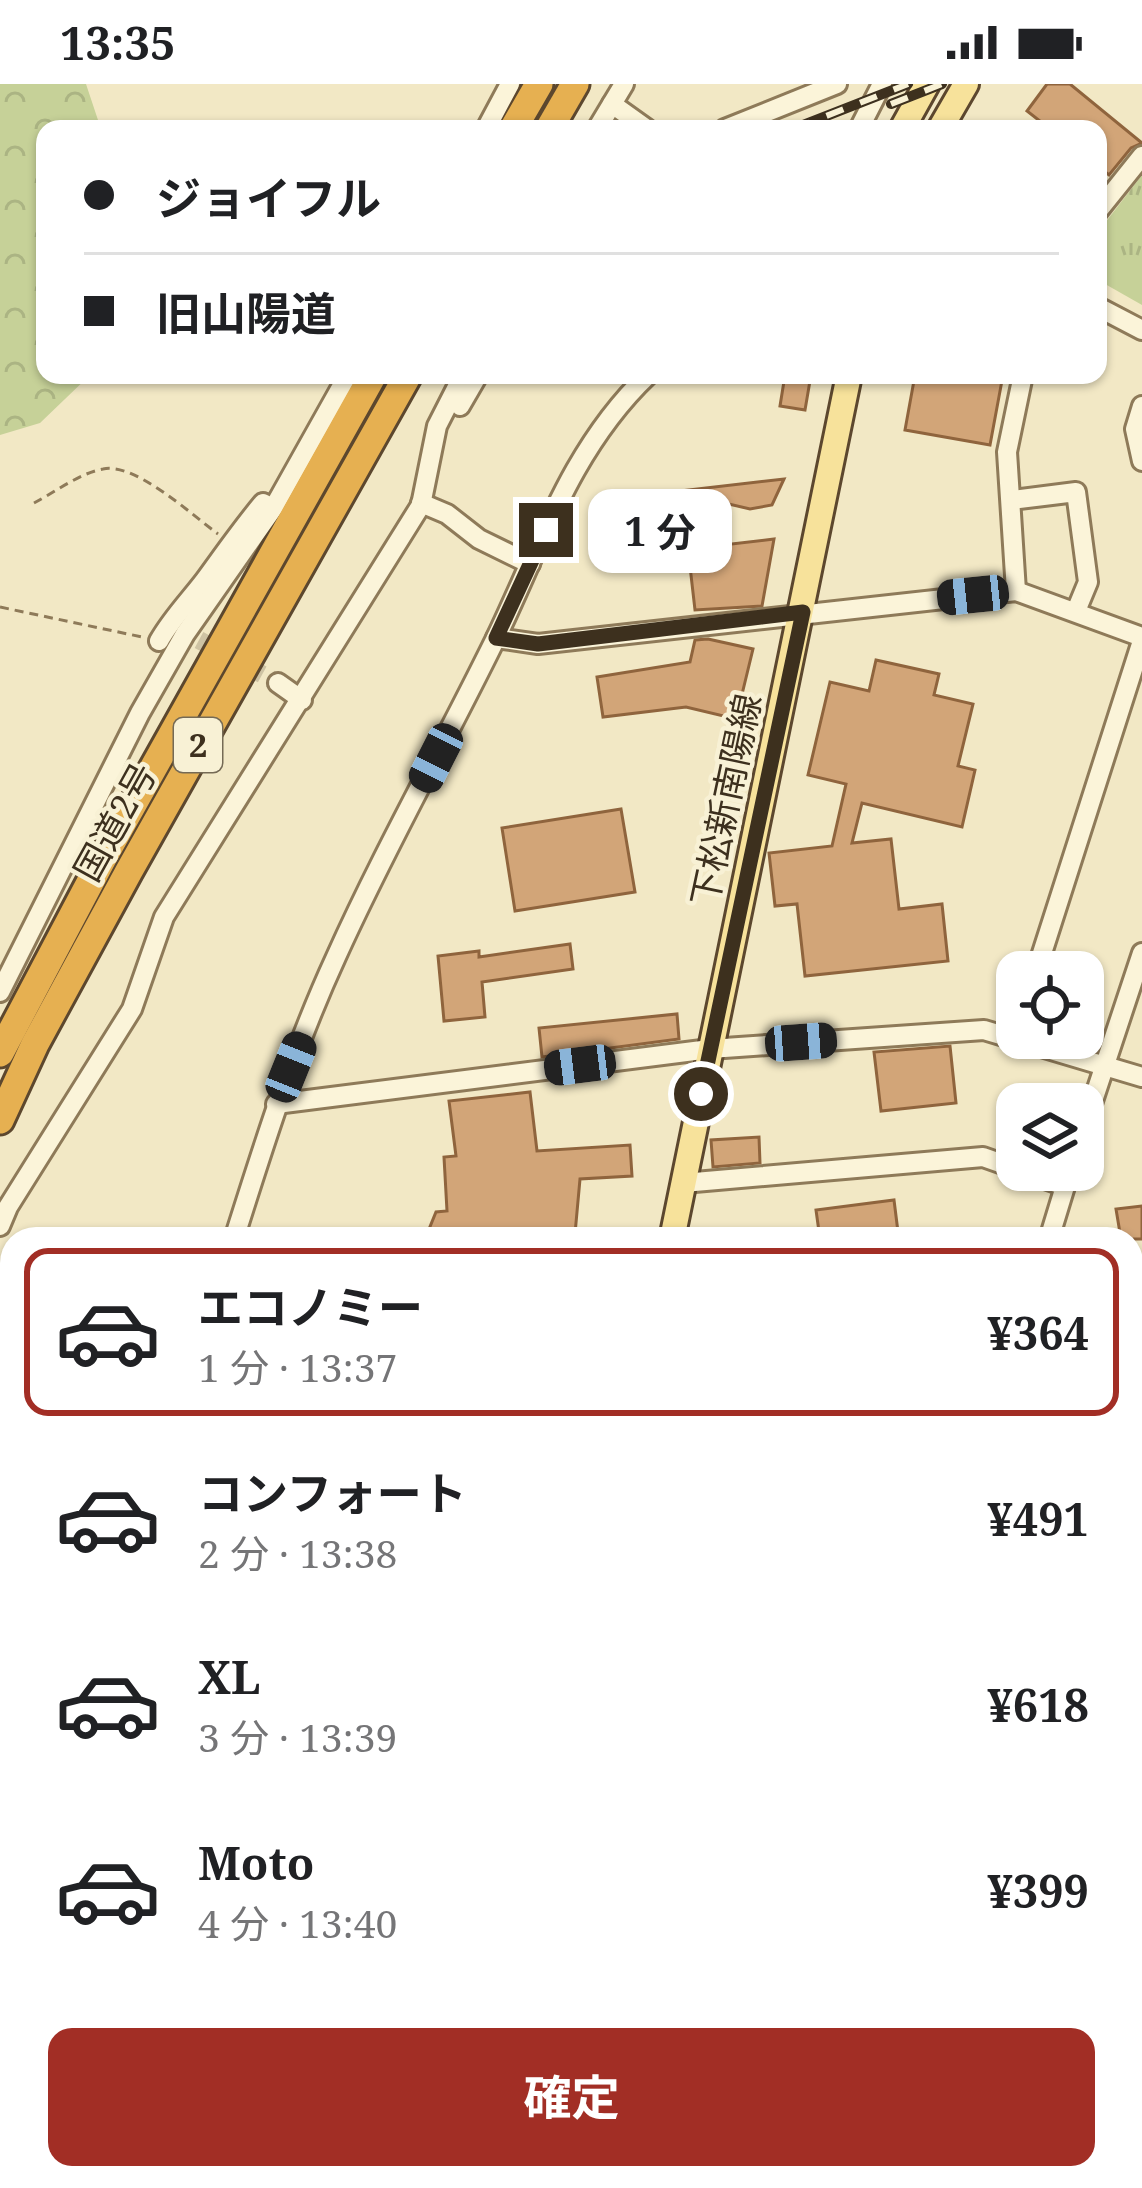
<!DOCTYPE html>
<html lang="ja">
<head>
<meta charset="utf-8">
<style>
	body { margin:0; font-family:"Noto Serif","Noto Sans JP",serif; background:#f6f6f6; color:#202124; height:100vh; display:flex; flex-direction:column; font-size:45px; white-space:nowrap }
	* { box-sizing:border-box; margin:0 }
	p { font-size:39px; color:#757577 }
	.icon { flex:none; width:66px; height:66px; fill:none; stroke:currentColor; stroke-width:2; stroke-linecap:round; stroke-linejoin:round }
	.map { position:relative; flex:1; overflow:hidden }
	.side { position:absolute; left:0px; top:1143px; width:1143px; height:963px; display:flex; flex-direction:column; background:#fff; border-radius:36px 36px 0 0; box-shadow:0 3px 9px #0004 }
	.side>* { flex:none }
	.hud { position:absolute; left:36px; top:36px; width:1071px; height:264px; border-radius:24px; box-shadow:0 3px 9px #0004; display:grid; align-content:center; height:264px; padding:0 48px; background:#fff }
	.controls { position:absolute; left:996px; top:867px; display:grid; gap:24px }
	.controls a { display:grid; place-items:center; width:108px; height:108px; border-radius:24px; background:#fff; box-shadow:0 3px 9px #0004; font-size:60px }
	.end { position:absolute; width:54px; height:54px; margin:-27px; border:15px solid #3d301e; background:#fff; box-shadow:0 0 0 6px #fff }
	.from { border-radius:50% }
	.bubble { position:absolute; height:84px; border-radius:24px; background:#fff; box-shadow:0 3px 9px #0004; font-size:39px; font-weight:700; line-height:84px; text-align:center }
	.car { position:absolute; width:36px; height:72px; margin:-36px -18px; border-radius:15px; box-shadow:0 0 9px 3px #0007; background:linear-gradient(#222 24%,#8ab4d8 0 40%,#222 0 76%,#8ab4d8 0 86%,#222 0) }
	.hud b { display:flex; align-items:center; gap:42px; height:114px; font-size:45px }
	.hud b+b { border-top:3px solid #e0e0e0 }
	.hud i { width:30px; height:30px; background:#202124 }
	ul { padding:21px 0 0; list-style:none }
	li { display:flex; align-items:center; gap:36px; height:168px; margin:0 24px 18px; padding:0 24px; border:6px solid transparent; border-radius:24px }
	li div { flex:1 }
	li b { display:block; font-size:45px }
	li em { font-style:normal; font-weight:700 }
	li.current { border-color:#a22e25 }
	li>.icon { width:108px; height:108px; stroke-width:1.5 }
	.action { display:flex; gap:24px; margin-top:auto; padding:24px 48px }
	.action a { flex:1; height:138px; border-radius:24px; background:#a22e25; color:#fff; font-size:48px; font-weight:700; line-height:138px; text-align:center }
	.status { display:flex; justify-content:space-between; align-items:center; height:84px; padding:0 60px; background:#fff; direction:ltr }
	.status svg { height:33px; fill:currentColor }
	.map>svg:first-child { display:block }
	.grass { fill:url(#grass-tufts) }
	.forest { fill:url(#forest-crowns) }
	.building { fill:#d2a578; stroke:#8f643d; stroke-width:3 }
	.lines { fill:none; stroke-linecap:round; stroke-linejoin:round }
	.minor-tunnel { stroke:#cec3a4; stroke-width:18; stroke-dasharray:18 9; stroke-linecap:butt }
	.minor-casing { stroke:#8e7a59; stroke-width:24 }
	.major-casing { stroke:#5c472e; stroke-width:30 }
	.highway-casing { stroke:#5c472e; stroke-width:33 }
	.path { stroke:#8e7a59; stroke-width:3; stroke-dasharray:9 6; stroke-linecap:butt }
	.minor { stroke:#fbf4d9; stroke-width:18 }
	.major { stroke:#f7e29b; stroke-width:24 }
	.highway { stroke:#e6b051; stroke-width:27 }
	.rail-casing { stroke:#3d301e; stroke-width:10 }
	.rail { stroke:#f8f1d5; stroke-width:6; stroke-dasharray:18; stroke-linecap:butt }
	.route { stroke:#3d301e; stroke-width:15 }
	.labels { text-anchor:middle; stroke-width:9; stroke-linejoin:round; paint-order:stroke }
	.shield { fill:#f8f1d5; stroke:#756a55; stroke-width:3 }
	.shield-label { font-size:33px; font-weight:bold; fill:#3d301e }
	.street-label { font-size:36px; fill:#3d301e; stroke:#f8f1d5 }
</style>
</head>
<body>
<div class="status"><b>13:35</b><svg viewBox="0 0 49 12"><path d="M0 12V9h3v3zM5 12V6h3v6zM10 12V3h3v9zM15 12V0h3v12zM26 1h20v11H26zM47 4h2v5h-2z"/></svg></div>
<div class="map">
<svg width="1142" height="2104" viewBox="0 0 1142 2104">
	<defs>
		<pattern id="grass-tufts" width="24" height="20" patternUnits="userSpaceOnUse" patternTransform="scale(3)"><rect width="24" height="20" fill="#c6d198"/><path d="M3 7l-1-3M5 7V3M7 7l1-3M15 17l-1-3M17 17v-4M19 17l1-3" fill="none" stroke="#abb483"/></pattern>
		<pattern id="forest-crowns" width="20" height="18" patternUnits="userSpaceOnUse" patternTransform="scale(3)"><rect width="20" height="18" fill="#c6d198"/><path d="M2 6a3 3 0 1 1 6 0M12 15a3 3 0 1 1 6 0" fill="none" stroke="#abb483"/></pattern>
	</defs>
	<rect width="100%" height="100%" fill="#f2e8c5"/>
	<path class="grass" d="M1142,91V221L1098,196V148Z"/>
	<path class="forest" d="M0,0H86L101,45H45V291H90L40,339L0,351Z"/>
	<g class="building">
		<path d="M1047,0H1070L1142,59L1131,64L1109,91L1098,82V45H1050L1027,27Z"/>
		<path d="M785,291H811L805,326L780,322Z"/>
		<path d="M915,291H1003L990,361L905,346Z"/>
		<path d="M784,395L772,421L750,425L712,416L681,437L605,443L602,416Z"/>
		<path d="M774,455L762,522L695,526L688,465Z"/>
		<path d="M708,555L753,565L736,635L686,623L603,633L597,593L690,578L695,556Z"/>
		<path d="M876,576L939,590L934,611L973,620L958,682L975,686L962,743L862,719L852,759L891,755L899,825L942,820L948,877L805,892L797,820L775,822L769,769L832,762L846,700L808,691L830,598L869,607Z"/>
		<path d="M621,725L635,808L515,827L502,744Z"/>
		<path d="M570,860L573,885L482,898L485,933L444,937L438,872L479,867V873Z"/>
		<path d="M677,930L679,955L542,973L539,944Z"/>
		<path d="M950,962L956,1019L881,1027L874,968Z"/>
		<path d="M530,1008L537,1067L630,1061L632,1092L580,1095L575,1150L571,1155H425L436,1128L447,1127L444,1073L456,1072L449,1017Z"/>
		<path d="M759,1053L760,1079L713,1083L711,1056Z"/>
		<path d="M894,1116L898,1148L820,1155L816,1126Z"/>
		<path d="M1142,1122V1155H1121L1116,1125Z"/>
	</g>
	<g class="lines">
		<path class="minor-tunnel" d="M199,556L278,599"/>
		<g class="minor-casing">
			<g id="minor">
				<path d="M612,20L647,45"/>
				<path d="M486,45L510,0"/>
				<path d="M597,45L624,0"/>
				<path d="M725,45L837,0"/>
				<path d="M859,45L882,0"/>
				<path d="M1098,127L1142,72"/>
				<path d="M1098,223L1142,246"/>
				<path d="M460,322L478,291"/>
				<path d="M1142,322L1135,345L1142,377"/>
				<path d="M1012,416L1076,408L1088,498L1076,527"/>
				<path d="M421,419L447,430L479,455L530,480"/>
				<path d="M1016,507L1007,368L1023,291"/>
				<path d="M496,554L538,560L1016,507L1142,553"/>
				<path d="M159,557C172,534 189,517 205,496C224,470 242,444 263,419L269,422"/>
				<path d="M278,599L302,616"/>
				<path d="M1036,888L1142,557"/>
				<path d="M0,908L140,629L185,550L274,423L348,291"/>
				<path d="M276,1020L710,965L984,946L1142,993"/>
				<path d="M1083,1047L1142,869"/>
				<path d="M1019,1086L1065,1102"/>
				<path d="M683,1099L983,1073L1017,1085"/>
				<path d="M0,1142L8,1123L132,925L164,833L421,421L437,342L463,291"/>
				<path d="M234,1155C264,1060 294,964 336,873C384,766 443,662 495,556C540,463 571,364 648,291"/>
				<path d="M1049,1155L1070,1086"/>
				<path d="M1131,1426L1142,1398"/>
				<path d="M1131,1490L1142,1494"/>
				<path d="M1131,1652L1142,1630"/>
				<path d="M73,2094L74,2104"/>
				<path d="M557,2094L571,2104"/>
				<path d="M952,2104L958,2094"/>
			</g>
		</g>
		<g class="major-casing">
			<g id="major">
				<path d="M902,45L927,0"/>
				<path d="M940,45L966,0"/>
				<path d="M672,1155L849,291"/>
				<path d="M474,2104L476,2094"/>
			</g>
		</g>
		<g class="highway-casing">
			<g id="highway">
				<path d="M513,45L539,0"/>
				<path d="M549,45L575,0"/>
				<path d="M0,969L103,774L373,291"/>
				<path d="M0,1036L35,960L129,787L408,291"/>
			</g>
		</g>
		<g class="path">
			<path d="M34,419C55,408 80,389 103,385C135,378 192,431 218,450"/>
			<path d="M0,523L142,553"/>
			<path d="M0,1873L12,1882"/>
			<path d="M0,2100H43L50,2104"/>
		</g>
		<use href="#minor" class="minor"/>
		<use href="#major" class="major"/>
		<use href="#highway" class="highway"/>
		<g class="rail-casing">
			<g id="rail">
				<path d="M891,20L942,0"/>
				<path d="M793,45L908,0"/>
				<path d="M1131,1725L1142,1704"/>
				<path d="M1012,2104L1013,2094"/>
			</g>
		</g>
		<use href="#rail" class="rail"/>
	</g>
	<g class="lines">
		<path class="route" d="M546,446L496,554L538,560L803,528L701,1010"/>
	</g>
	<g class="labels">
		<rect class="shield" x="174" y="634" width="48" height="54" rx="9"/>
		<g class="shield-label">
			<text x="198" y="673">2</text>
		</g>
		<g class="street-label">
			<text transform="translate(726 716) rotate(-78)" y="13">下松新南陽線</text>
			<text transform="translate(115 738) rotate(-61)" y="13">国道2号</text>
		</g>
	</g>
</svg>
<div class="controls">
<a><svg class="icon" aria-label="locate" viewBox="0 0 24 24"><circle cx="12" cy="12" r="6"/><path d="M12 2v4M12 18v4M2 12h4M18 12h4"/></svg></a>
<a><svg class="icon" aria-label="layers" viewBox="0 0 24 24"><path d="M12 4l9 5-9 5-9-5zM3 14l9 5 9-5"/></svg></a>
</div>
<i class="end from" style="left:701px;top:1010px"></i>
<i class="end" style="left:546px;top:446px"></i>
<div class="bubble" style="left:588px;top:405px;width:144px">1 分</div>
<i class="car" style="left:973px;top:511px;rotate:264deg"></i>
<i class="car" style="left:436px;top:674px;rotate:207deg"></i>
<i class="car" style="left:801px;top:958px;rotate:86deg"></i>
<i class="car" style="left:580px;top:981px;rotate:263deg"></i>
<i class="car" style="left:291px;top:983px;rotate:22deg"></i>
<div class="hud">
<b><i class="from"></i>ジョイフル</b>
<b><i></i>旧山陽道</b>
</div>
<section class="side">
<ul>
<li class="current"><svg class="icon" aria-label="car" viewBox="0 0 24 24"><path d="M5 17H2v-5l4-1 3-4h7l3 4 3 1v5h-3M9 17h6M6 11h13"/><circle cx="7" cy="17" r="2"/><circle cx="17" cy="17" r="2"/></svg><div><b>エコノミー</b><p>1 分 · 13:37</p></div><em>¥364</em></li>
<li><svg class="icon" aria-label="car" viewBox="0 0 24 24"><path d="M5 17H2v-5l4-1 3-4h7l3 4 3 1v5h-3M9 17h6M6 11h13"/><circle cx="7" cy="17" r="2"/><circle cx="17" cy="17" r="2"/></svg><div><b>コンフォート</b><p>2 分 · 13:38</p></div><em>¥491</em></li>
<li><svg class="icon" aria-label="car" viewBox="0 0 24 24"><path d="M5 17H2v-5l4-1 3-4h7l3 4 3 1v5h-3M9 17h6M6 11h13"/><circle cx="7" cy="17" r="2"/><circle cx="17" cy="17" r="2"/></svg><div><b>XL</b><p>3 分 · 13:39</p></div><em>¥618</em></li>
<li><svg class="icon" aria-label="car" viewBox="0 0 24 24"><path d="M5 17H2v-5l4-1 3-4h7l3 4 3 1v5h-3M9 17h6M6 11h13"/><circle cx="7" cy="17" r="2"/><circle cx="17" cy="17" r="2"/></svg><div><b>Moto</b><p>4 分 · 13:40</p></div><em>¥399</em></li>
</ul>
<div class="action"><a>確定</a></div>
</section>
</div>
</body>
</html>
